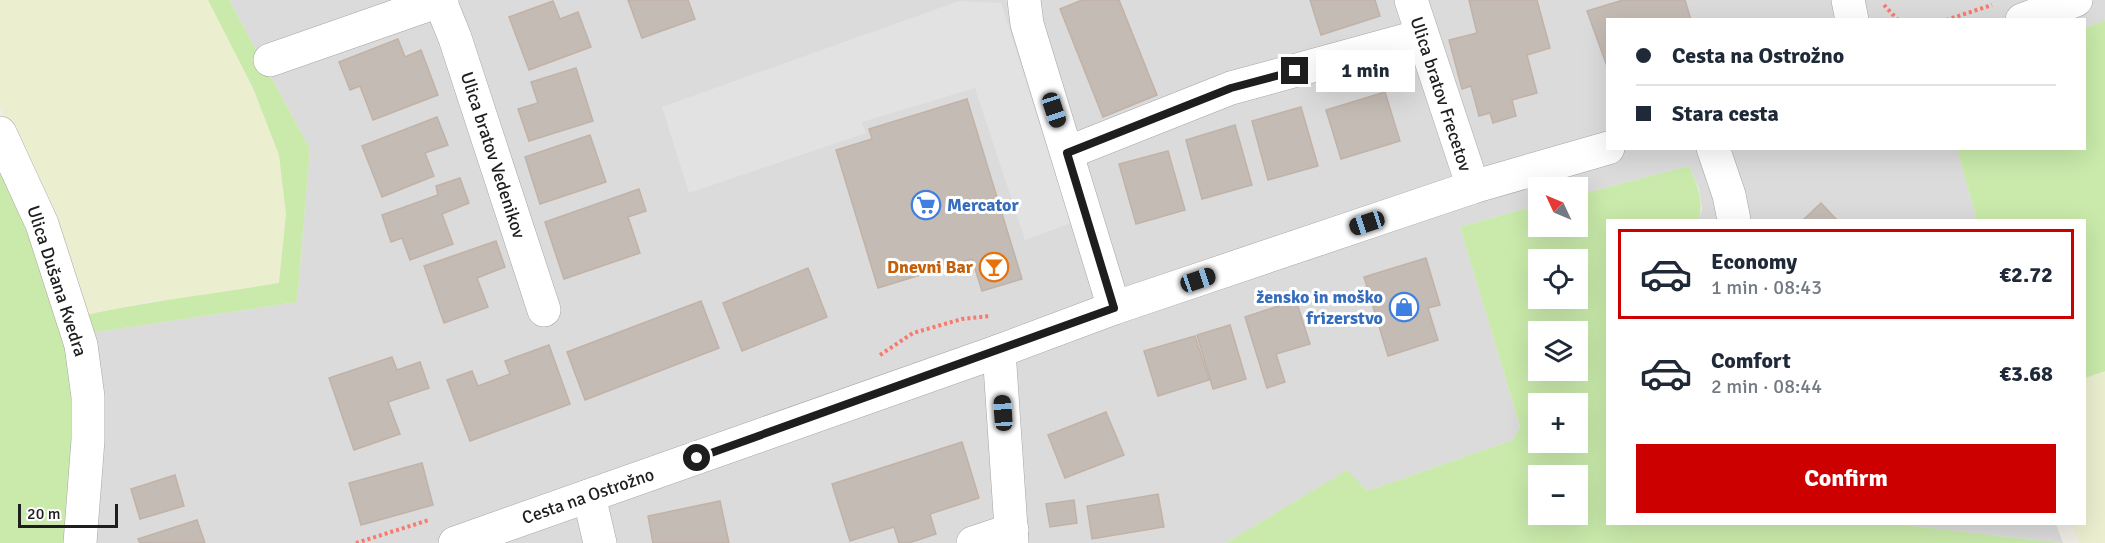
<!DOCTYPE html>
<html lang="en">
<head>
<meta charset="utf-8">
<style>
	body { margin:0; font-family:Signika,sans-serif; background:#f6f6f7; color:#1f2937; height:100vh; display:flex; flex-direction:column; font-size:22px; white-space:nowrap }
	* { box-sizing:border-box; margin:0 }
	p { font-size:20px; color:#747a83 }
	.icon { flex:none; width:33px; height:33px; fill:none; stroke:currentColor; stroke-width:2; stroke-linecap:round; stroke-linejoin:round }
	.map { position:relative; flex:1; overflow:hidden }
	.details { position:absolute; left:1606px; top:219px; width:480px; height:306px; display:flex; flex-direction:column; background:#fff; border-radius:0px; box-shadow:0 6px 24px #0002 }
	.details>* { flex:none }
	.top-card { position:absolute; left:1606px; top:18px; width:480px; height:132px; border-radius:0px; box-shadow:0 6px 24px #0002; display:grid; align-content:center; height:132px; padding:0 30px; background:#fff }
	.needle { width:39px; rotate:314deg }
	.fabs { position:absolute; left:1528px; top:177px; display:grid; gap:12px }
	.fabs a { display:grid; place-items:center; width:60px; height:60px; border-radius:0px; background:#fff; box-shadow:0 6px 24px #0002; font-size:30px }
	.scale { position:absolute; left:18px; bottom:15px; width:100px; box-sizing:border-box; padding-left:6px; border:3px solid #1e1e1e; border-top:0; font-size:16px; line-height:21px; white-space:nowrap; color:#1e1e1e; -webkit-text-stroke:4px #fff; paint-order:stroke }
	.end { position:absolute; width:27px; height:27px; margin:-14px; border:8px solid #1e1e1e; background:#fff; box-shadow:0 0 0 3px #fff }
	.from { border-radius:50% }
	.bubble { position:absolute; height:42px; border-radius:0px; background:#fff; box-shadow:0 6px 24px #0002; font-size:20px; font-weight:700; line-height:42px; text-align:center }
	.car { position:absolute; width:18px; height:36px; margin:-18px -9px; border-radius:8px; box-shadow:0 0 4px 2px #0007; background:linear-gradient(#222 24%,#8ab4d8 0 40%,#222 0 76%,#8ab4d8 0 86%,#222 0) }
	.top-card b { display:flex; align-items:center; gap:21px; height:57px; font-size:22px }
	.top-card b+b { border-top:2px solid #e0e1e3 }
	.top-card i { width:15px; height:15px; background:#1f2937 }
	ul { padding:10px 0 0; list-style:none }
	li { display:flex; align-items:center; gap:18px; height:90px; margin:0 12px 9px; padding:0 18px; border:3px solid transparent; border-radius:0px }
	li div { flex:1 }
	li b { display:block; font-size:22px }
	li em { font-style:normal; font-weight:700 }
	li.active { border-color:#cd0000 }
	li>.icon { width:54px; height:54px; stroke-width:1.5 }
	.action { display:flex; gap:12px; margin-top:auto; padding:12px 30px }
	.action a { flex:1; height:69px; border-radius:0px; background:#cd0000; color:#fff; font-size:24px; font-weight:700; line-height:69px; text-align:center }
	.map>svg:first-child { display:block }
	.residential { fill:#dcdbdb }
	.farmland { fill:#eceed0 }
	.grass { fill:#c9eaaa; fill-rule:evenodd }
	.parking { fill:#e2e2e2 }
	.building { fill:#c4bbb4; stroke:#c1b2a7; stroke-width:1.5 }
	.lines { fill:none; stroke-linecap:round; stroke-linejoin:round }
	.minor-casing { stroke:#a5a5a5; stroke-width:34 }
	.path { stroke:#fb796a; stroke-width:4; stroke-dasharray:3 3; stroke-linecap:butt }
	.minor { stroke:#fff; stroke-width:33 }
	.route { stroke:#1e1e1e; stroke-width:8 }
	.labels { text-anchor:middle; stroke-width:6; stroke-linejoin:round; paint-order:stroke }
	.street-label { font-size:18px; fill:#1e1e1e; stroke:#fff }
	.shop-label { font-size:18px; font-weight:bold; fill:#366cbe; stroke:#fff; text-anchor:start }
	.food-label { font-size:18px; font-weight:bold; fill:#c56008; stroke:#fff; text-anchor:end }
</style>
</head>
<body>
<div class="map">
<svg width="2105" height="543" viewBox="0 0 2105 543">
	<rect width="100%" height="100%" fill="#efece4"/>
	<g class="residential">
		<path d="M229,0H2105V20L2085,28V20H1608V148L1957,149L1977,220H1698L1702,209L1699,189L1689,166L1578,195V188H1539V205L1460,227L1520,426L1513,440L1367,491L1346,471L1226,543H66V505L79,428L90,333L297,302L310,149Z"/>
		<path d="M1893,524H2056L2063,543H2061Z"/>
	</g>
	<g class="farmland">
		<path d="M0,0H208L253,88L279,155L286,214L279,284L195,298L146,302L86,315L24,153L0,106Z"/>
		<path d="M2105,371V543H2079L2072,524H2085V378Z"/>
	</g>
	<g class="grass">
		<path d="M208,0H229L310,149L297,302L90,333L86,315C150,301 215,294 279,283L286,214L279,155L253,88Z"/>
		<path d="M2105,20V371L2085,378V220H1977L1957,149L2085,148V28Z"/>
		<path d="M0,149L61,292L79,428L66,505V543H0Z"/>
		<path d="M1689,166C1697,185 1705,201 1698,220H1608V524H1894L2061,543H1226L1347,470L1367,491L1513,440L1520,426L1460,227L1539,205V226H1578V195ZM1539,260H1578V298H1539ZM1539,332H1578V370H1539ZM1539,404H1578V442H1539ZM1539,476H1578V514H1539Z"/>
	</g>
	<path class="parking" d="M959,1L1001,3L1071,223L1025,240L975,88L862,122L866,133L689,193L662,107Z"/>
	<g class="building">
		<path d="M628,0H688L695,19L642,38Z"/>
		<path d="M1082,0H1119L1157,95L1103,117L1060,9Z"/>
		<path d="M1310,0H1375L1380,16L1321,35Z"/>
		<path d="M1469,0H1537L1550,48L1527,55L1537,93L1512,100L1516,116L1493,123L1490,113L1479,116L1471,86L1462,89L1449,40L1477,33Z"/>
		<path d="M1623,0H1685L1691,20H1608V69L1587,11Z"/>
		<path d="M553,1L560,19L578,12L591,47L529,70L509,17Z"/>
		<path d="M398,39L405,57L421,50L438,95L373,120L360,86L350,90L339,62Z"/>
		<path d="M576,68L593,121L529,141L518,109L538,103L531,82Z"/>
		<path d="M1385,92L1400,141L1341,159L1326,110Z"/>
		<path d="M967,99L1022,279L982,291L972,259L878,288L836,150L872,139L869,129Z"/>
		<path d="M1301,107L1318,166L1268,180L1252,121Z"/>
		<path d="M437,117L448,145L425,153L434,176L382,197L362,146Z"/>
		<path d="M1235,125L1252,185L1202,199L1186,140Z"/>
		<path d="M590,135L606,182L540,204L525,157Z"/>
		<path d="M1168,151L1185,210L1136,224L1119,164Z"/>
		<path d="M460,178L469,203L442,214L453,244L410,260L402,238L391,242L382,215L438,195L436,186Z"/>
		<path d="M639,189L646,211L628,217L640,253L564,279L545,222Z"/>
		<path d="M1821,203L1837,220H1803Z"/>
		<path d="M496,241L505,267L477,278L488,307L444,323L424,266Z"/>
		<path d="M1426,258L1440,305L1428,308L1438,340L1388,356L1364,277Z"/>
		<path d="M808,268L827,317L742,351L723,303Z"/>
		<path d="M1296,300L1310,344L1276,354L1285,382L1267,388L1245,317Z"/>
		<path d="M701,301L719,348L585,400L567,352Z"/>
		<path d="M1230,325L1246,379L1213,389L1197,335Z"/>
		<path d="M1195,336L1209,380L1158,396L1144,351Z"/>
		<path d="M549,345L570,404L470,441L447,380L472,371L478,386L510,374L505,361Z"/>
		<path d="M392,357L397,370L420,362L429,388L388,402L400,434L354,450L329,378Z"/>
		<path d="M1106,412L1124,455L1065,478L1048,435Z"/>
		<path d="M962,442L979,498L930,514L936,534L909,543H899L894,527L850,541L832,484Z"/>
		<path d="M422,463L433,505L361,525L349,483Z"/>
		<path d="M175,475L184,506L140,519L131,489Z"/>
		<path d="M1158,494L1164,527L1092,539L1087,506Z"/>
		<path d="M1074,500L1077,523L1050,527L1046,504Z"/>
		<path d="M720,501L729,543H653L648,516Z"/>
		<path d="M197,520L205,543H140L138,539Z"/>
	</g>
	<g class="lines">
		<g class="minor-casing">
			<g id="minor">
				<path d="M1024,0L1027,24L1114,308"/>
				<path d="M1411,0L1473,187"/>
				<path d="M1848,0L1852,20"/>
				<path d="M440,1L455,38L544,310"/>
				<path d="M2022,20L2076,0"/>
				<path d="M270,60L442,0"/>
				<path d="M0,133L42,224L81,345L88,397V440L80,543"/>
				<path d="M1713,148L1729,195L1734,220"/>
				<path d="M1067,153L1231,88L1421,36"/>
				<path d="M999,351L1012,543"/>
				<path d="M589,496L600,543"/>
				<path d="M455,543L999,351L1114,308L1473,187L1608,148"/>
				<path d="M973,543L1012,530"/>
			</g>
		</g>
		<g class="path">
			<path d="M1884,5L1898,20"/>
			<path d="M1946,20L1992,5"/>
			<path d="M880,355L913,333L962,319L990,316"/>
			<path d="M356,543L429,520"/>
		</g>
		<use href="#minor" class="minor"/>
	</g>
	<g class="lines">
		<path class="route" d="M697,458L1114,308L1067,153L1231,88L1295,71"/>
	</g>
	<defs>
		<g id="supermarket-ring" transform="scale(1.5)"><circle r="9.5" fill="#fff" stroke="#3f7fe0" stroke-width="1.5"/><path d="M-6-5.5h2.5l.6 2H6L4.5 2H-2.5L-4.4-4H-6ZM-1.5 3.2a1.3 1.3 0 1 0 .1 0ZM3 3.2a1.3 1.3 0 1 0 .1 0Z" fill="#3f7fe0"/></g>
		<g id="bar-ring" transform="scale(1.5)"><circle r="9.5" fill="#fff" stroke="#e8710a" stroke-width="1.5"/><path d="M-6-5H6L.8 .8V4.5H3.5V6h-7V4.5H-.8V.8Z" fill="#e8710a"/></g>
		<g id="shop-ring" transform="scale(1.5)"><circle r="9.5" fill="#fff" stroke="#3f7fe0" stroke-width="1.5"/><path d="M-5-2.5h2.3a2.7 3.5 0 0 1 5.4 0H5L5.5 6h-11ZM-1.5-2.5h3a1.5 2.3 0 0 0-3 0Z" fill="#3f7fe0"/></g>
	</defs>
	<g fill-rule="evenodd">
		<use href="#supermarket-ring" x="926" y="205"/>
		<use href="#bar-ring" x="994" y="267"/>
		<use href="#shop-ring" x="1404" y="307"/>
	</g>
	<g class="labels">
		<g class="street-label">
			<text transform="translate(1441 94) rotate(72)" y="6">Ulica bratov Frecetov</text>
			<text transform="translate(493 155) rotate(72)" y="6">Ulica bratov Vedenikov</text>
			<text transform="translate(57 281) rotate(72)" y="6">Ulica Dušana Kvedra</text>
			<text transform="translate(588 496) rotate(-19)" y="6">Cesta na Ostrožno</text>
		</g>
		<g class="shop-label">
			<text x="947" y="211">Mercator</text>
			<text x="1383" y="303" text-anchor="end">žensko in moško<tspan x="1383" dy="21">frizerstvo</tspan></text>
		</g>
		<g class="food-label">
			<text x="973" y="273">Dnevni Bar</text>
		</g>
	</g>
</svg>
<div class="fabs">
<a><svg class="needle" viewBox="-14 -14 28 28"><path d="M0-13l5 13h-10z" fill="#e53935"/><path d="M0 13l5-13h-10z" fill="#747a83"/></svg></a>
<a><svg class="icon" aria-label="locate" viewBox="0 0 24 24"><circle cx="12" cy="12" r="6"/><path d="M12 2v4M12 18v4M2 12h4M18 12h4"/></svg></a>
<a><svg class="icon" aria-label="layers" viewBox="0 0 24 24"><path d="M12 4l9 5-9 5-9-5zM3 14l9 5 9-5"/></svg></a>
<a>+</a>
<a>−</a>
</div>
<div class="scale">20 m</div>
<i class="end from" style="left:697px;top:458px"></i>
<i class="end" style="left:1295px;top:71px"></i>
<div class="bubble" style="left:1316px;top:50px;width:99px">1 min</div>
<i class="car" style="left:1054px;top:110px;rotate:162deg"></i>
<i class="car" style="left:1367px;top:223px;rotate:252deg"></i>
<i class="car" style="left:1198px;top:280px;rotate:71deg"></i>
<i class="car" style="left:1003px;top:413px;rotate:356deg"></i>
<div class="top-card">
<b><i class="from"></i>Cesta na Ostrožno</b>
<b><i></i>Stara cesta</b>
</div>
<section class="details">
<ul>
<li class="active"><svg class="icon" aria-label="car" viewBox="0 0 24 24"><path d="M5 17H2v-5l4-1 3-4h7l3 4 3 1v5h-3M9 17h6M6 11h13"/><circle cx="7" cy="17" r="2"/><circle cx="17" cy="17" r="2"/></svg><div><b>Economy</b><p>1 min · 08:43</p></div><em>€2.72</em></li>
<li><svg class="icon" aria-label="car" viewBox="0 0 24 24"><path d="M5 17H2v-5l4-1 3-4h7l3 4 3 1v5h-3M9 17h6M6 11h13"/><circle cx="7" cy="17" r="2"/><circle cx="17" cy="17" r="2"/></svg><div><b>Comfort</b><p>2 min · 08:44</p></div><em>€3.68</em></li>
</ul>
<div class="action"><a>Confirm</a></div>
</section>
</div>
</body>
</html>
